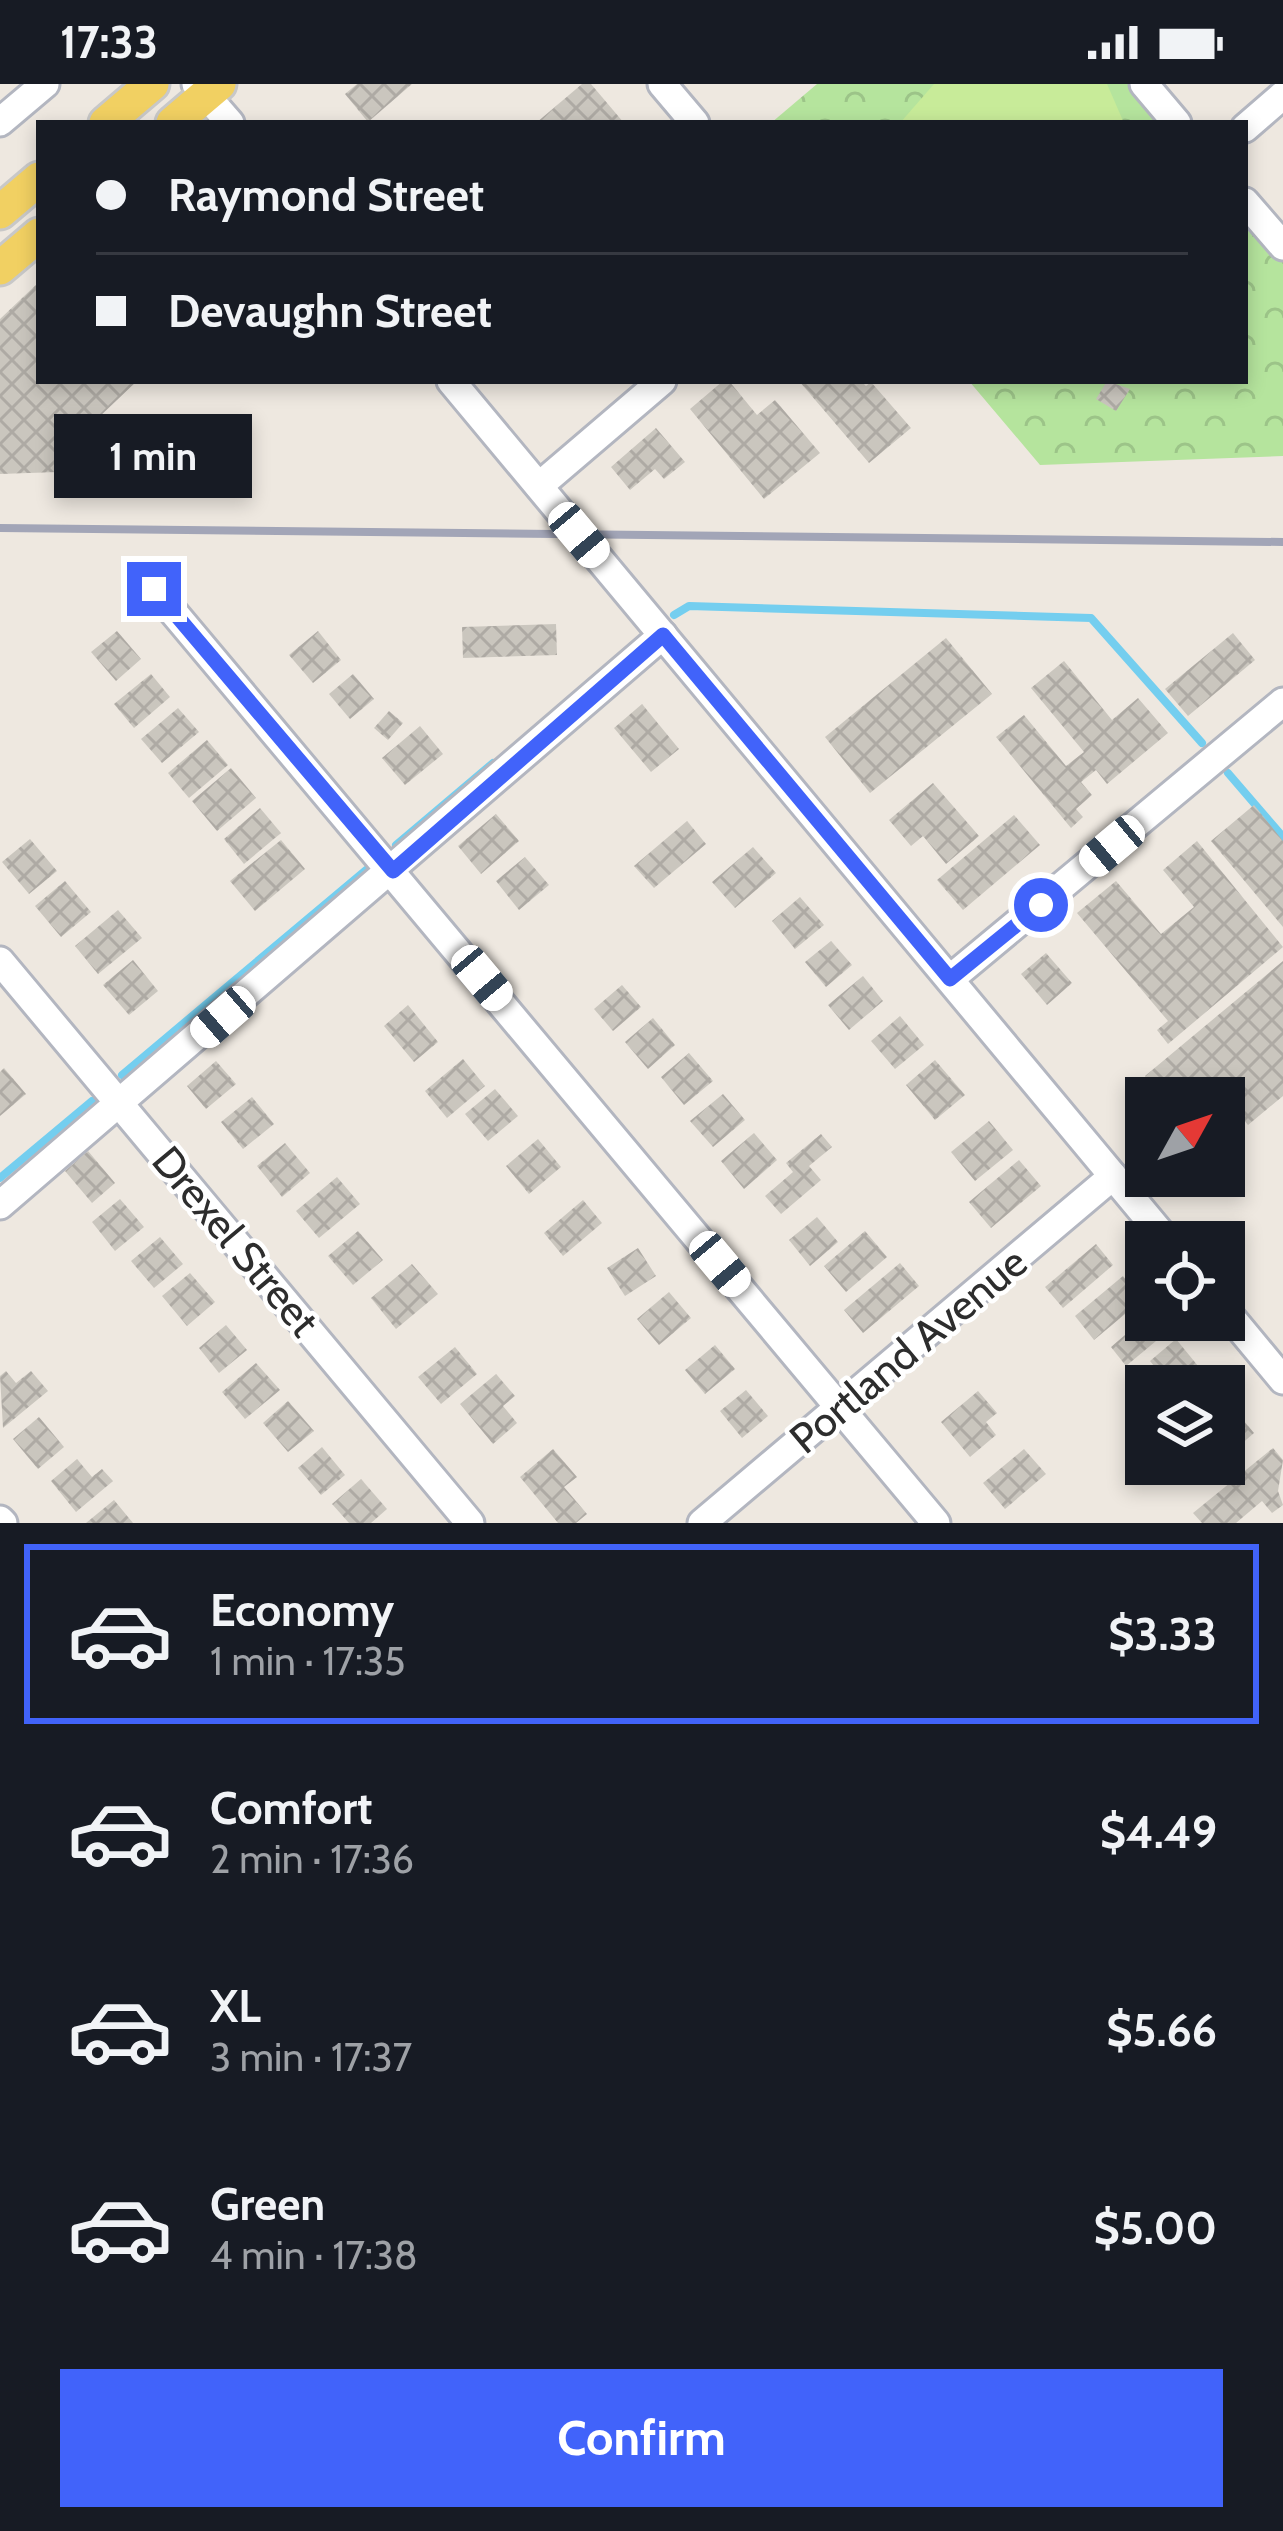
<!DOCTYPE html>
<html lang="en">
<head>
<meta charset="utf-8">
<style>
	body { margin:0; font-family:Cabin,sans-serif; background:#242831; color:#f1f3f6; height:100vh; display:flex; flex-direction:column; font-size:45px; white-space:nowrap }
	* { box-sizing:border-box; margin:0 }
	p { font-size:39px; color:#9ea1a6 }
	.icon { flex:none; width:66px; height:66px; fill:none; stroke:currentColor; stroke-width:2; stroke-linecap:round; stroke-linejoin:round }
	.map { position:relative; height:1439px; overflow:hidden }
	.drawer { display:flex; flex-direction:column; background:#171b24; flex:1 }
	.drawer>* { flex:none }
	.banner { position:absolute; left:36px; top:36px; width:1212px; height:264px; border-radius:0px; box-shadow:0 6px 18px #0003; display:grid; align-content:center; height:264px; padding:0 60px; background:#171b24 }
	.needle { width:78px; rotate:50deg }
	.buttons { position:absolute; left:1125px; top:993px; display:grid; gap:24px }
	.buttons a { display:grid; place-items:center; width:120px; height:120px; border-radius:0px; background:#171b24; box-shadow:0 6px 18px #0003; font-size:60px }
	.end { position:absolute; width:54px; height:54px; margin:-27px; border:15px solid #4163fa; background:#fff; box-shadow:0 0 0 6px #fff }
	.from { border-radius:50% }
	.bubble { position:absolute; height:84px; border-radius:0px; background:#171b24; box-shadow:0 6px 18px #0003; font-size:39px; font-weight:700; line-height:84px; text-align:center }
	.car { position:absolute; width:36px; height:72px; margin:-36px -18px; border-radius:15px; box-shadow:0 0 9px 3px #0007; background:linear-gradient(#fff 24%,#345 0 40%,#fff 0 76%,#345 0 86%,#fff 0) }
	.banner b { display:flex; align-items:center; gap:42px; height:114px; font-size:45px }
	.banner b+b { border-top:3px solid #363941 }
	.banner i { width:30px; height:30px; background:#f1f3f6 }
	ul { padding:21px 0 0; list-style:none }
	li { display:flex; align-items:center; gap:36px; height:180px; margin:0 24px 18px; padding:0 36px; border:6px solid transparent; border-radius:0px }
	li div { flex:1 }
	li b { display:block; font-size:45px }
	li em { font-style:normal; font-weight:700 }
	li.selected { border-color:#4163fa }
	li>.icon { width:108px; height:108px; stroke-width:1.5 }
	.primary-button { display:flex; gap:24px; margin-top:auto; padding:24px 60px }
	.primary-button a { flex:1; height:138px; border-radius:0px; background:#4163fa; color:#fff; font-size:48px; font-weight:700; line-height:138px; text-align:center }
	.status { display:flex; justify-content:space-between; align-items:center; height:84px; padding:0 60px; background:#171b24; direction:ltr }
	.status svg { height:33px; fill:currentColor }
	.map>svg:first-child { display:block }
	.forest { fill:url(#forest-crowns) }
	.pitch { fill:#c8eb99 }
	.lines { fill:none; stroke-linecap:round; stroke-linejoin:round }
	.stream { stroke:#74ceef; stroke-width:8 }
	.building { fill:url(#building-cross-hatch) }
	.minor-casing { stroke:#b3b6c0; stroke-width:33 }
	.major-casing { stroke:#c8c8c8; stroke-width:39 }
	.minor { stroke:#fff; stroke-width:27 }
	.major { stroke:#f1d062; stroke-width:33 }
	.rail { stroke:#a2a5b7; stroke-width:8 }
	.route { stroke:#4163fa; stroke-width:15 }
	.labels { text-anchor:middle; stroke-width:9; stroke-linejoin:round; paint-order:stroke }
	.street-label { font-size:42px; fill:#2d2d2d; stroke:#fff }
</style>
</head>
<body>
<div class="status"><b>17:33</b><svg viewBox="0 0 49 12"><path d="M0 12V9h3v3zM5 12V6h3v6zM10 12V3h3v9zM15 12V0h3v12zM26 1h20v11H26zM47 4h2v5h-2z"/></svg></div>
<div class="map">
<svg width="1283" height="1439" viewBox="0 0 1283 1439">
	<defs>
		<pattern id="forest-crowns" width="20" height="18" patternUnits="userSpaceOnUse" patternTransform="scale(3)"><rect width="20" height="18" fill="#b5e49d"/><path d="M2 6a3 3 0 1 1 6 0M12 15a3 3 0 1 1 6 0" fill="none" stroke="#9cc488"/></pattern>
		<pattern id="building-cross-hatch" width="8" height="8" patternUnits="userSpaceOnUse" patternTransform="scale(3)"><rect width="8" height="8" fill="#cac6be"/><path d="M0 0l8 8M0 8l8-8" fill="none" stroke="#aeaaa4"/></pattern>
	</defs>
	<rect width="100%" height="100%" fill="#eee8e0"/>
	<g class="forest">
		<path d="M817,0H1131L1164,39H771Z"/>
		<path d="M1245,133L1283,177V372L1040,381L969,297H1245Z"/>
	</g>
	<path class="pitch" d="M934,0H1107L1124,39H900Z"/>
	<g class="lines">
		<g class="stream">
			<path d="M674,531L689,522L1091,534L1202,659"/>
			<path d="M1228,689L1283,753"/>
			<path d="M396,761L493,679"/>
			<path d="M122,991L366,786"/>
			<path d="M0,1094L92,1017"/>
		</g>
	</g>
	<g class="building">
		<path d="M357,0H412L368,38L345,10Z"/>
		<path d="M582,0H591L624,39H536Z"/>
		<path d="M39,198V297H137L57,373L58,388L0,390V235Z"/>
		<path d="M723,297H729L757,331L775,316L820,369L764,415L690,325Z"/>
		<path d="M799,297H861L866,302L871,298L911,344L869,379Z"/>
		<path d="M1107,297L1130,305L1116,327L1096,315Z"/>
		<path d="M172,336L187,354L166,372L150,354Z"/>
		<path d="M656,344L685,378L664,395L655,385L630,406L611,383Z"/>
		<path d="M556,540L557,571L463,574L462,543Z"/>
		<path d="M117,547L141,575L116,597L91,568Z"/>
		<path d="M318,547L341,576L313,599L289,571Z"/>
		<path d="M1233,549L1255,576L1188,632L1165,605Z"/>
		<path d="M946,554L992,610L870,709L825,653Z"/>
		<path d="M1064,577L1112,636L1138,614L1168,649L1107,700L1096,686L1081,698L1092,711L1076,725L1083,733L1071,744L996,653L1024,631L1066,682L1084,668L1031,604Z"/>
		<path d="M151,590L170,613L134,644L114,620Z"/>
		<path d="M353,590L374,615L350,635L329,610Z"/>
		<path d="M642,620L679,665L651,688L614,644Z"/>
		<path d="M178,624L199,648L162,679L141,655Z"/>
		<path d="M389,627L403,639L388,656L374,644Z"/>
		<path d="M420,642L443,670L405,701L382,674Z"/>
		<path d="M207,656L228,681L189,714L168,689Z"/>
		<path d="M231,684L256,714L217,747L192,717Z"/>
		<path d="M933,699L979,752L946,780L923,752L911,762L889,736Z"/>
		<path d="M1254,721L1283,757V843L1211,757Z"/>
		<path d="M260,724L281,749L244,780L224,755Z"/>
		<path d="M496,730L519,757L481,790L458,762Z"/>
		<path d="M1014,731L1040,761L963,826L937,796Z"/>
		<path d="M687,737L706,760L654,804L634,782Z"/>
		<path d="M30,755L57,787L29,810L2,778Z"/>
		<path d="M281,756L305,785L255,827L230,797Z"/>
		<path d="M1197,757L1283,863L1168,960L1157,946L1168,937L1077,829L1116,797L1161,850L1194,823L1163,786Z"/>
		<path d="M753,763L776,789L735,824L712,798Z"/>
		<path d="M525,773L549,801L519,826L496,797Z"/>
		<path d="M65,797L91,828L61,853L35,822Z"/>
		<path d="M800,813L824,841L795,865L772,837Z"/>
		<path d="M118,826L142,854L98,890L75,862Z"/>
		<path d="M831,857L852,881L826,903L805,878Z"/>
		<path d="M1046,869L1072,899L1047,921L1021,890Z"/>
		<path d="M133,876L158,907L129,931L103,901Z"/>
		<path d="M1283,877V1012L1248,1041L1239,1030L1224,1043V1014H1163L1145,992Z"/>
		<path d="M863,892L883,917L849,946L828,921Z"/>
		<path d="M622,901L641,923L613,947L594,925Z"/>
		<path d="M408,921L438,958L414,978L384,942Z"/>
		<path d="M900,932L924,961L895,985L871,957Z"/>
		<path d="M653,934L675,961L648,985L625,958Z"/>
		<path d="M689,969L713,997L684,1021L661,993Z"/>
		<path d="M463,975L485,1002L447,1034L425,1007Z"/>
		<path d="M935,976L965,1011L935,1036L906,1001Z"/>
		<path d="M216,977L236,1000L206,1025L187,1002Z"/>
		<path d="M4,984L26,1010L0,1032V988Z"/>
		<path d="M495,1005L518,1032L488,1057L465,1030Z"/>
		<path d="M723,1010L745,1036L713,1063L690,1037Z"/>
		<path d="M252,1013L274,1040L243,1065L221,1038Z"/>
		<path d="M989,1037L1013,1066L975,1097L951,1068Z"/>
		<path d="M754,1049L777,1076L744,1105L721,1077Z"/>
		<path d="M821,1050L832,1063L809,1082L821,1096L781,1130L765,1112L793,1088L786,1079Z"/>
		<path d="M538,1055L561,1083L529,1110L506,1082Z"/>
		<path d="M285,1059L310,1089L282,1113L257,1082Z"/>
		<path d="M88,1067L115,1099L92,1119L65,1087Z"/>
		<path d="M1019,1076L1041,1102L991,1144L969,1118Z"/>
		<path d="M337,1093L360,1120L319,1154L296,1127Z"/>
		<path d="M120,1115L144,1143L115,1167L92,1138Z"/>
		<path d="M583,1116L602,1139L563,1172L544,1149Z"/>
		<path d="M817,1133L838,1158L810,1182L789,1156Z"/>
		<path d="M358,1147L383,1176L353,1201L328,1172Z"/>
		<path d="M865,1147L887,1173L846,1208L824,1182Z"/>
		<path d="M160,1153L183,1180L154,1204L131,1177Z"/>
		<path d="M1096,1160L1113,1181L1063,1224L1045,1203Z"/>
		<path d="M638,1164L656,1192L625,1212L607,1184Z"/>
		<path d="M900,1179L919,1202L863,1249L844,1226Z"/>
		<path d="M412,1180L438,1210L396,1245L371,1214Z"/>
		<path d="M190,1189L215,1218L187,1242L162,1212Z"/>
		<path d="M1123,1192L1143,1215L1094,1256L1075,1232Z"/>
		<path d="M669,1208L691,1234L659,1261L637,1235Z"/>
		<path d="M1146,1233L1159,1236L1168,1247L1126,1282L1111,1263Z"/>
		<path d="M226,1241L247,1266L219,1289L199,1264Z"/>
		<path d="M1176,1255L1198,1282L1170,1302L1150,1277Z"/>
		<path d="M715,1261L735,1285L705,1310L685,1286Z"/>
		<path d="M455,1263L477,1290L441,1320L418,1293Z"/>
		<path d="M256,1279L280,1306L245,1335L222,1308Z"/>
		<path d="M6,1287L16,1299L31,1287L48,1307L3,1344L0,1292Z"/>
		<path d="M496,1290L515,1312L503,1322L517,1339L493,1360L460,1320Z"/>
		<path d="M746,1306L768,1332L742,1354L720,1327Z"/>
		<path d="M978,1307L997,1329L986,1338L996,1351L970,1373L941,1338Z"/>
		<path d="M288,1317L314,1347L288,1368L263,1339Z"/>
		<path d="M1229,1319L1254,1349L1224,1375V1323Z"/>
		<path d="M39,1333L64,1363L38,1385L13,1355Z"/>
		<path d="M322,1363L345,1391L321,1411L298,1384Z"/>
		<path d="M1273,1364L1283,1376L1278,1407L1283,1421L1272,1429L1262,1417L1236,1439H1202L1193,1429Z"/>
		<path d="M553,1365L577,1393L564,1403L587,1430L576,1439H558L520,1393Z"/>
		<path d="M1024,1365L1046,1390L1005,1425L983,1399Z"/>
		<path d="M77,1375L92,1393L102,1385L113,1397L76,1428L51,1397Z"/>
		<path d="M361,1395L387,1425L371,1439H349L332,1420Z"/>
		<path d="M114,1416L133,1439H86Z"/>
	</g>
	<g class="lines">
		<g class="minor-casing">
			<g id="minor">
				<path d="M196,0L230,39"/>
				<path d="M662,0L695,39"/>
				<path d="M1144,0L1177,39"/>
				<path d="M0,38L45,0"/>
				<path d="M1245,44L1283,11"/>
				<path d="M1245,118L1283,162"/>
				<path d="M451,297L1168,1158"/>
				<path d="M539,402L662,297"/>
				<path d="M154,505L936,1439"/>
				<path d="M0,877L470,1439"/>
				<path d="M950,895L1283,618"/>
				<path d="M0,1121L663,551"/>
				<path d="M1224,1225L1283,1296"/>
				<path d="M0,1436L3,1439"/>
				<path d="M702,1439L1113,1092"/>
			</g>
		</g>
		<g class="major-casing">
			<g id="major">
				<path d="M106,39L152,0"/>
				<path d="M173,39L219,0"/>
				<path d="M0,128L39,95"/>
				<path d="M0,184L39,151"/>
			</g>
		</g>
		<use href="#minor" class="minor"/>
		<use href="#major" class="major"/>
		<path class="rail" d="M0,444L1283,458"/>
	</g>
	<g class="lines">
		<path class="route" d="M154,505L393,787L663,551L950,895L1041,821"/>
	</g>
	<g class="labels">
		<g class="street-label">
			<text transform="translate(236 1157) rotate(50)" y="15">Drexel Street</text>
			<text transform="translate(908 1266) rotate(-40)" y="15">Portland Avenue</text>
		</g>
	</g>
</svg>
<div class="buttons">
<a><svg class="needle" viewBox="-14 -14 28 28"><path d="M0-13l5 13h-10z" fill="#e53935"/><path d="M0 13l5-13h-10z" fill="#9ea1a6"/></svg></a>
<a><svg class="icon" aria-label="locate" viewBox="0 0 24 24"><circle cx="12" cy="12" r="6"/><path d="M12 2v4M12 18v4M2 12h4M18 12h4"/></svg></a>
<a><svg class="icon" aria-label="layers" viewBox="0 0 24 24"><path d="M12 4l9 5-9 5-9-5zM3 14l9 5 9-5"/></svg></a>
</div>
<i class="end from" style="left:1041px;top:821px"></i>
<i class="end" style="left:154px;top:505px"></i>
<div class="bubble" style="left:54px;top:330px;width:198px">1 min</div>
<i class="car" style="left:579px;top:451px;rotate:140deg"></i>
<i class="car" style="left:1112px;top:762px;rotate:230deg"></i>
<i class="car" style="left:482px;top:894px;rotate:140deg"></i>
<i class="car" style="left:223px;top:933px;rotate:229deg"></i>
<i class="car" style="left:720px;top:1180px;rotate:140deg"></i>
<div class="banner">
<b><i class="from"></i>Raymond Street</b>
<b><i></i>Devaughn Street</b>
</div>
</div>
<section class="drawer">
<ul>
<li class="selected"><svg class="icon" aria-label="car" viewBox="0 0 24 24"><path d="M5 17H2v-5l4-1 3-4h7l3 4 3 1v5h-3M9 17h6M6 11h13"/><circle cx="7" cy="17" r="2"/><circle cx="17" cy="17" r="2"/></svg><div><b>Economy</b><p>1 min · 17:35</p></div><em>$3.33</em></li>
<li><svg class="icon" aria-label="car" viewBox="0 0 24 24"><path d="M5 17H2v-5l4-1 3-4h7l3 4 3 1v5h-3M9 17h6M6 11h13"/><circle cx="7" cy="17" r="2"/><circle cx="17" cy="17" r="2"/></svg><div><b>Comfort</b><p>2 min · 17:36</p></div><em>$4.49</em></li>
<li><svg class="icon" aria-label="car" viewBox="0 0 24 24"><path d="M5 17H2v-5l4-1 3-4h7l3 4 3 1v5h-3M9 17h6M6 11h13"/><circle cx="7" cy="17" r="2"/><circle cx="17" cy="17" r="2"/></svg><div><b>XL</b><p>3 min · 17:37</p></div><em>$5.66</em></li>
<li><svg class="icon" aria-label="car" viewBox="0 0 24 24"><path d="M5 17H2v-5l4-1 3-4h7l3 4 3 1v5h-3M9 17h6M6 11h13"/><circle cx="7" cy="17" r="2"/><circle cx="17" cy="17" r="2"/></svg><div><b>Green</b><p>4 min · 17:38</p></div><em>$5.00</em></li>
</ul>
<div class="primary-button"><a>Confirm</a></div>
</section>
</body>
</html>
